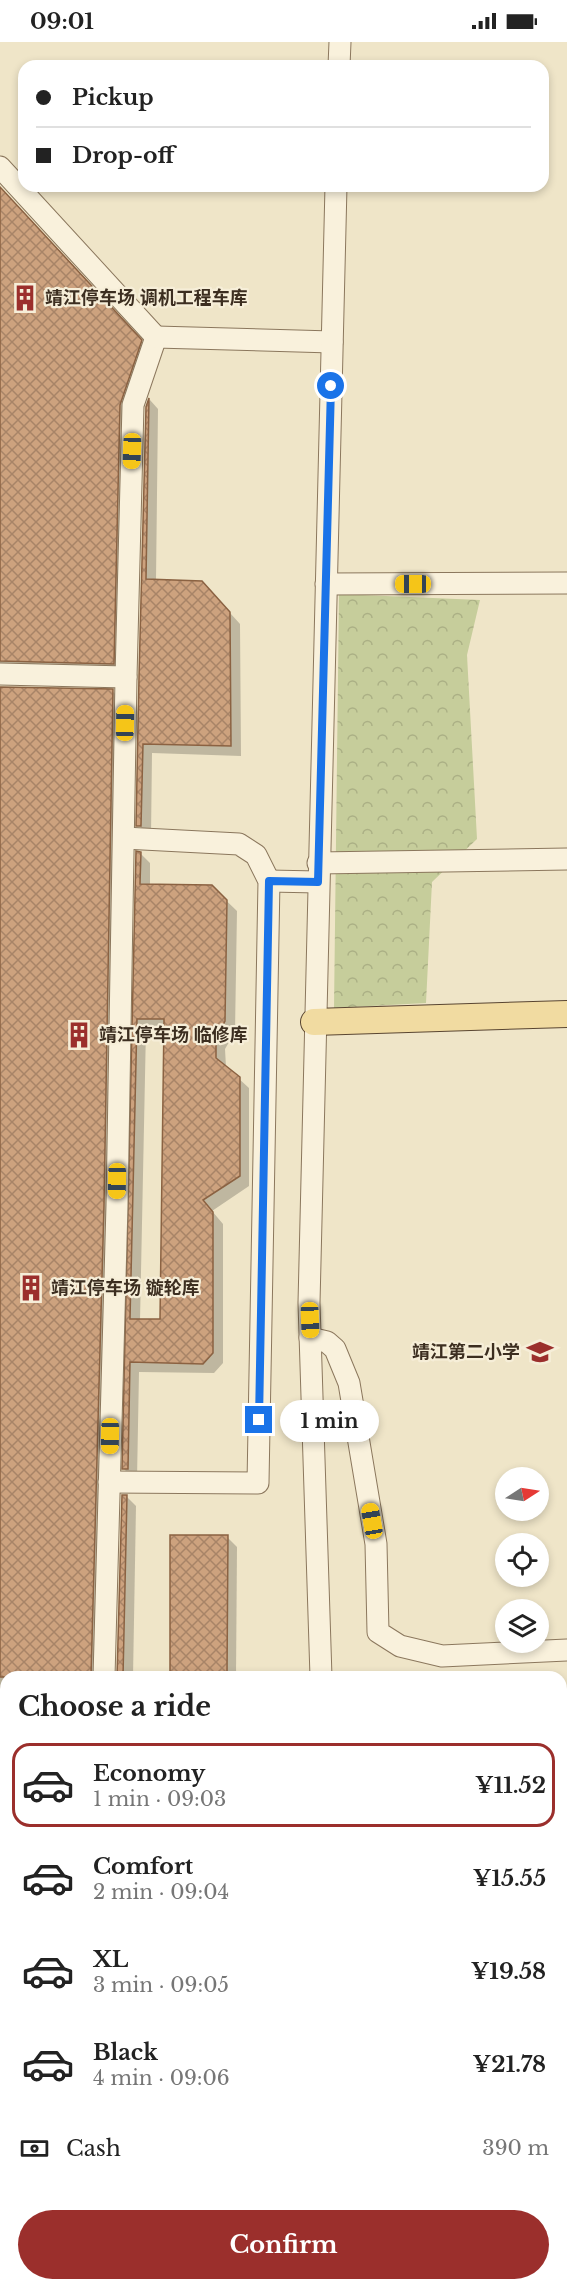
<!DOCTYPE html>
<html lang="en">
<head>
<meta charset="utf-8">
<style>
	body { margin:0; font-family:"Libre Baskerville","Noto Sans SC",serif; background:#f6f6f6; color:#222; height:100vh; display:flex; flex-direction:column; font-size:22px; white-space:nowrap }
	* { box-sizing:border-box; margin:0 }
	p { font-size:20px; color:#767676 }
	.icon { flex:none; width:33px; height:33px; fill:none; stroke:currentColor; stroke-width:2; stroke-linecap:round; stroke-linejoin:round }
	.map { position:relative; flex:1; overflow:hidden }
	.drawer { position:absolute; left:0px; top:1629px; width:567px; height:620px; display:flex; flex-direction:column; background:#fff; border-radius:18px 18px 0 0; box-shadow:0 3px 9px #0003 }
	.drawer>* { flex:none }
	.top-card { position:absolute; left:18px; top:18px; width:531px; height:132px; border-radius:18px; box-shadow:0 3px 9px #0003; display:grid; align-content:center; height:132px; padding:0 18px; background:#fff }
	.needle { width:39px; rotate:78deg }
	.tools { position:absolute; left:495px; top:1425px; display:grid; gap:12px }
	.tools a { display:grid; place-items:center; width:54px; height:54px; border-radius:50%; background:#fff; box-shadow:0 3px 9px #0003; font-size:30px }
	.end { position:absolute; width:27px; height:27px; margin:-14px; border:8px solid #1a73e8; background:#fff; box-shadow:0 0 0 3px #fff }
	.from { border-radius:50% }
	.bubble { position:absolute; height:42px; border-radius:21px; background:#fff; box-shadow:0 3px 9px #0003; font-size:20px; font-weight:700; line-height:42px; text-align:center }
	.car { position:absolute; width:18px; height:36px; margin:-18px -9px; border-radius:8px; box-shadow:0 0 4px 2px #0007; background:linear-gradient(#f5c518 24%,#345 0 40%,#f5c518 0 76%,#345 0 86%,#f5c518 0) }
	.top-card b { display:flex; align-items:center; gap:21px; height:57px; font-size:22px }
	.top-card b+b { border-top:2px solid #e0e0e0 }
	.top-card i { width:15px; height:15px; background:#222 }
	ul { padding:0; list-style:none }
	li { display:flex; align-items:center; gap:18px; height:84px; margin:0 12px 9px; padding:0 6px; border:3px solid transparent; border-radius:18px }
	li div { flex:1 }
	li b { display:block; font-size:22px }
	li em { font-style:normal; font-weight:700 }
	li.on { border-color:#9b2f2c }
	li>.icon { width:54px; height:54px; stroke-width:1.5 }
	h2 { padding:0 18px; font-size:27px; line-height:72px }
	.pay { display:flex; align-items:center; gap:15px; height:66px; padding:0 18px; font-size:22px }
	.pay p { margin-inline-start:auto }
	.primary-button { display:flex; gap:12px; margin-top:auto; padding:12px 18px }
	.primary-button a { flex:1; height:69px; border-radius:36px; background:#9b2f2c; color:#fff; font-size:24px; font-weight:700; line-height:69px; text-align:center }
	.status { display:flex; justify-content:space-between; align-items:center; height:42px; padding:0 30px; background:#fff; direction:ltr }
	.status svg { height:16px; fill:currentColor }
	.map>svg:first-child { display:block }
	.forest { fill:url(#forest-crowns) }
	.shadow { fill:#0003; fill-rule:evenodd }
	.building { fill:url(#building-cross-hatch); stroke:#8b6242; stroke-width:1.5; fill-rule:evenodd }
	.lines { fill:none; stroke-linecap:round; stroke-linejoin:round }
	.minor-casing { stroke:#8b775d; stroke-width:23 }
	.major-casing { stroke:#594531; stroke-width:28 }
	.minor { stroke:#f9f1dc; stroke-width:21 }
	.major { stroke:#f1dba1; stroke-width:26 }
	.route { stroke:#1a73e8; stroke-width:8 }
	.labels { text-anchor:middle; stroke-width:4.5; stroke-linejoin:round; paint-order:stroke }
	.poi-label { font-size:18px; font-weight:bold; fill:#3c2e20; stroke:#f6eed8; text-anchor:start }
</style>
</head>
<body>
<div class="status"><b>09:01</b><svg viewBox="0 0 49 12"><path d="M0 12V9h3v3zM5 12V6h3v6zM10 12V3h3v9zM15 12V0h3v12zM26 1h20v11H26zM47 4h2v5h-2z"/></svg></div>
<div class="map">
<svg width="567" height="2248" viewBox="0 0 567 2248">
	<defs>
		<pattern id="forest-crowns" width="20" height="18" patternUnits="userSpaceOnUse" patternTransform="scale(1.5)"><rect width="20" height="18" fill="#c6cd9b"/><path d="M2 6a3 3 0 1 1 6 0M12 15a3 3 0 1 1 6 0" fill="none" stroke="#abb085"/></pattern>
		<pattern id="building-cross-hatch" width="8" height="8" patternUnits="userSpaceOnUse" patternTransform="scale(1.5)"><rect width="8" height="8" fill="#cda27e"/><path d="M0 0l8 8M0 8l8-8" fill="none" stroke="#a88467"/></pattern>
	</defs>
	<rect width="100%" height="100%" fill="#efe5c8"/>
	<path class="forest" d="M339,552L480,558L467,613L477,797L432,840L426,961L334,966Z"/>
	<g class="shadow">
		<path d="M0,148L146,305L130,373L123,631L0,634Z"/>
		<path d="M150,358L158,367L156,539L212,551L240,582L241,714L152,711L151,794L138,783L147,366Z"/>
		<path d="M0,646L112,649L123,659L101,1635H6V1669L0,1674Z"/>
		<path d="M140,811L150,821V843L211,844L237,869L235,990L225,1007L226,1025L249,1046V1144L212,1169L223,1182V1321L214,1331L139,1330L137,1437H134L124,1427ZM146,986L165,987L161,1278L140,1279Z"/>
		<path d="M126,1454L136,1464L133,1635H118Z"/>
		<path d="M227,1495L237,1505L236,1635H175L172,1631Z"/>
		<path d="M0,1684L6,1685V1700L0,1699Z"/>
	</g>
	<g class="building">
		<path d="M0,145L142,298L120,363L114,622L0,619Z"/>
		<path d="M149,356L146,537L202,539L230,570L231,704L143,702L141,784H136L139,635L146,365Z"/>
		<path d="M0,645L113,647L104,1163L91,1635H0Z"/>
		<path d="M136,809L141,810L140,842L212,843L227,858L225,979L216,997V1016L240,1035V1134L203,1158L213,1170V1311L203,1322L130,1320L128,1427H122ZM137,977H164L160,1277H130Z"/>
		<path d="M122,1453H127L123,1635H117Z"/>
		<path d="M170,1493H228L227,1633L170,1632Z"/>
	</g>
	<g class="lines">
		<g class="minor-casing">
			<g id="minor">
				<path d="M339,24L340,0"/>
				<path d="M0,125L156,295L133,363L126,635L117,1163L104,1635"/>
				<path d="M156,295L332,300"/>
				<path d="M326,542L567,541"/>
				<path d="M0,632L126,635"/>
				<path d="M318,821L567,817"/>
				<path d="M269,839L318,840"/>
				<path d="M310,1296L327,1300L335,1307L349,1341L376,1502L378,1590L400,1604L442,1614L567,1608"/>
				<path d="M109,1440L258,1441L269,839L256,813L239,802L124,796"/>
				<path d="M321,1635L309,1261L336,144"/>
				<path d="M0,1671H6"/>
				<path d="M0,1774H6"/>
				<path d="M441,2242L442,2248"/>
				<path d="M25,2248V2242"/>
			</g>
		</g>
		<g class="major-casing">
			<path id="major" d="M314,980L567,972"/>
		</g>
		<use href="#minor" class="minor"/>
		<use href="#major" class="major"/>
	</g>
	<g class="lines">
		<path class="route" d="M259,1378L269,839L318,840L331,344"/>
	</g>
	<defs>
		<g id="building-bare" transform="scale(2.07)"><path d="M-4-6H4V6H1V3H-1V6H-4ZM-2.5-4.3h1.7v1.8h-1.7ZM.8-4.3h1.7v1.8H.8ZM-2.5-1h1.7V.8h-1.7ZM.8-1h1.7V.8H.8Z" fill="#9b2f2c" stroke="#f6eed8" stroke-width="2.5" paint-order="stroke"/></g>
		<g id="school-bare" transform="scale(2.07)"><path d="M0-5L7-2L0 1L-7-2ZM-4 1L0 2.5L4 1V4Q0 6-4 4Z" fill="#9b2f2c" stroke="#f6eed8" stroke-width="2.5" paint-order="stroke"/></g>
	</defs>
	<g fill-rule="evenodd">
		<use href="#building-bare" x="25" y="256"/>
		<use href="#building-bare" x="79" y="993"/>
		<use href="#building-bare" x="31" y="1246"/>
		<use href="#school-bare" x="540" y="1310"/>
	</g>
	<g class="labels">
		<g class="poi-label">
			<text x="45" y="262">靖江停车场 调机工程车库</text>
			<text x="99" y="999">靖江停车场 临修库</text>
			<text x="51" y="1252">靖江停车场 镟轮库</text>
			<text x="520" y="1316" text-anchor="end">靖江第二小学</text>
		</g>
	</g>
</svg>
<div class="tools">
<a><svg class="needle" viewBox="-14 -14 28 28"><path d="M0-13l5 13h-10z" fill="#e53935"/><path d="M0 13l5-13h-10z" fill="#767676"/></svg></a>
<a><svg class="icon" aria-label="locate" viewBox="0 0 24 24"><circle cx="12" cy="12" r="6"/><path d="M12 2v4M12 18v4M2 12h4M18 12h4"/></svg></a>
<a><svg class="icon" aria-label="layers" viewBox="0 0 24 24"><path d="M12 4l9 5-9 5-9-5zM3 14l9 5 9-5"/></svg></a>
</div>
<i class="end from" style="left:331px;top:344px"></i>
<i class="end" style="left:259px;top:1378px"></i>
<div class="bubble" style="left:280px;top:1358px;width:99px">1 min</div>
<i class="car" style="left:132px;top:409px;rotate:182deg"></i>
<i class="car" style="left:413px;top:542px;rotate:270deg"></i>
<i class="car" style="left:125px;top:681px;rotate:1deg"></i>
<i class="car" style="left:117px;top:1139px;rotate:181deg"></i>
<i class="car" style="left:310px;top:1278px;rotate:178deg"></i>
<i class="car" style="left:110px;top:1394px;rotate:181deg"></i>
<i class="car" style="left:372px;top:1479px;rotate:350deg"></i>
<div class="top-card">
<b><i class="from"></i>Pickup</b>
<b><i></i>Drop-off</b>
</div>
<section class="drawer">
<h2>Choose a ride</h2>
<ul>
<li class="on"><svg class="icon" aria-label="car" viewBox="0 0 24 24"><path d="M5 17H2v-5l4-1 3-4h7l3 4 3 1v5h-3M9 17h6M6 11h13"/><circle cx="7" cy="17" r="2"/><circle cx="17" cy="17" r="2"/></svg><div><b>Economy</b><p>1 min · 09:03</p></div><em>¥11.52</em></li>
<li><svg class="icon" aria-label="car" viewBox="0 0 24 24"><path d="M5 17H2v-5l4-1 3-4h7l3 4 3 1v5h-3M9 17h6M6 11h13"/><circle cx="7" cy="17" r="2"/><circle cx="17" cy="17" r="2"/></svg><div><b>Comfort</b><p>2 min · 09:04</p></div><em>¥15.55</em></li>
<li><svg class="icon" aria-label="car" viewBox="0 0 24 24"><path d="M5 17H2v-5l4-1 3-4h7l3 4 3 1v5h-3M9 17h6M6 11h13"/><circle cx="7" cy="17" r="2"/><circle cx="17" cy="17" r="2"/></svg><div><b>XL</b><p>3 min · 09:05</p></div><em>¥19.58</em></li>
<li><svg class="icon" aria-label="car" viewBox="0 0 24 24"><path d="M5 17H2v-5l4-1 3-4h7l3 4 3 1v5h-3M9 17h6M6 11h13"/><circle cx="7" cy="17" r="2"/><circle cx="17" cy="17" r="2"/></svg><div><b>Black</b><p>4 min · 09:06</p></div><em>¥21.78</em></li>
</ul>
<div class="pay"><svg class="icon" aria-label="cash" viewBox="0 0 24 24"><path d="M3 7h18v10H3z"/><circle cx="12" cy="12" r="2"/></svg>Cash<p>390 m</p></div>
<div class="primary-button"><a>Confirm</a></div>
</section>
</div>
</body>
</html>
